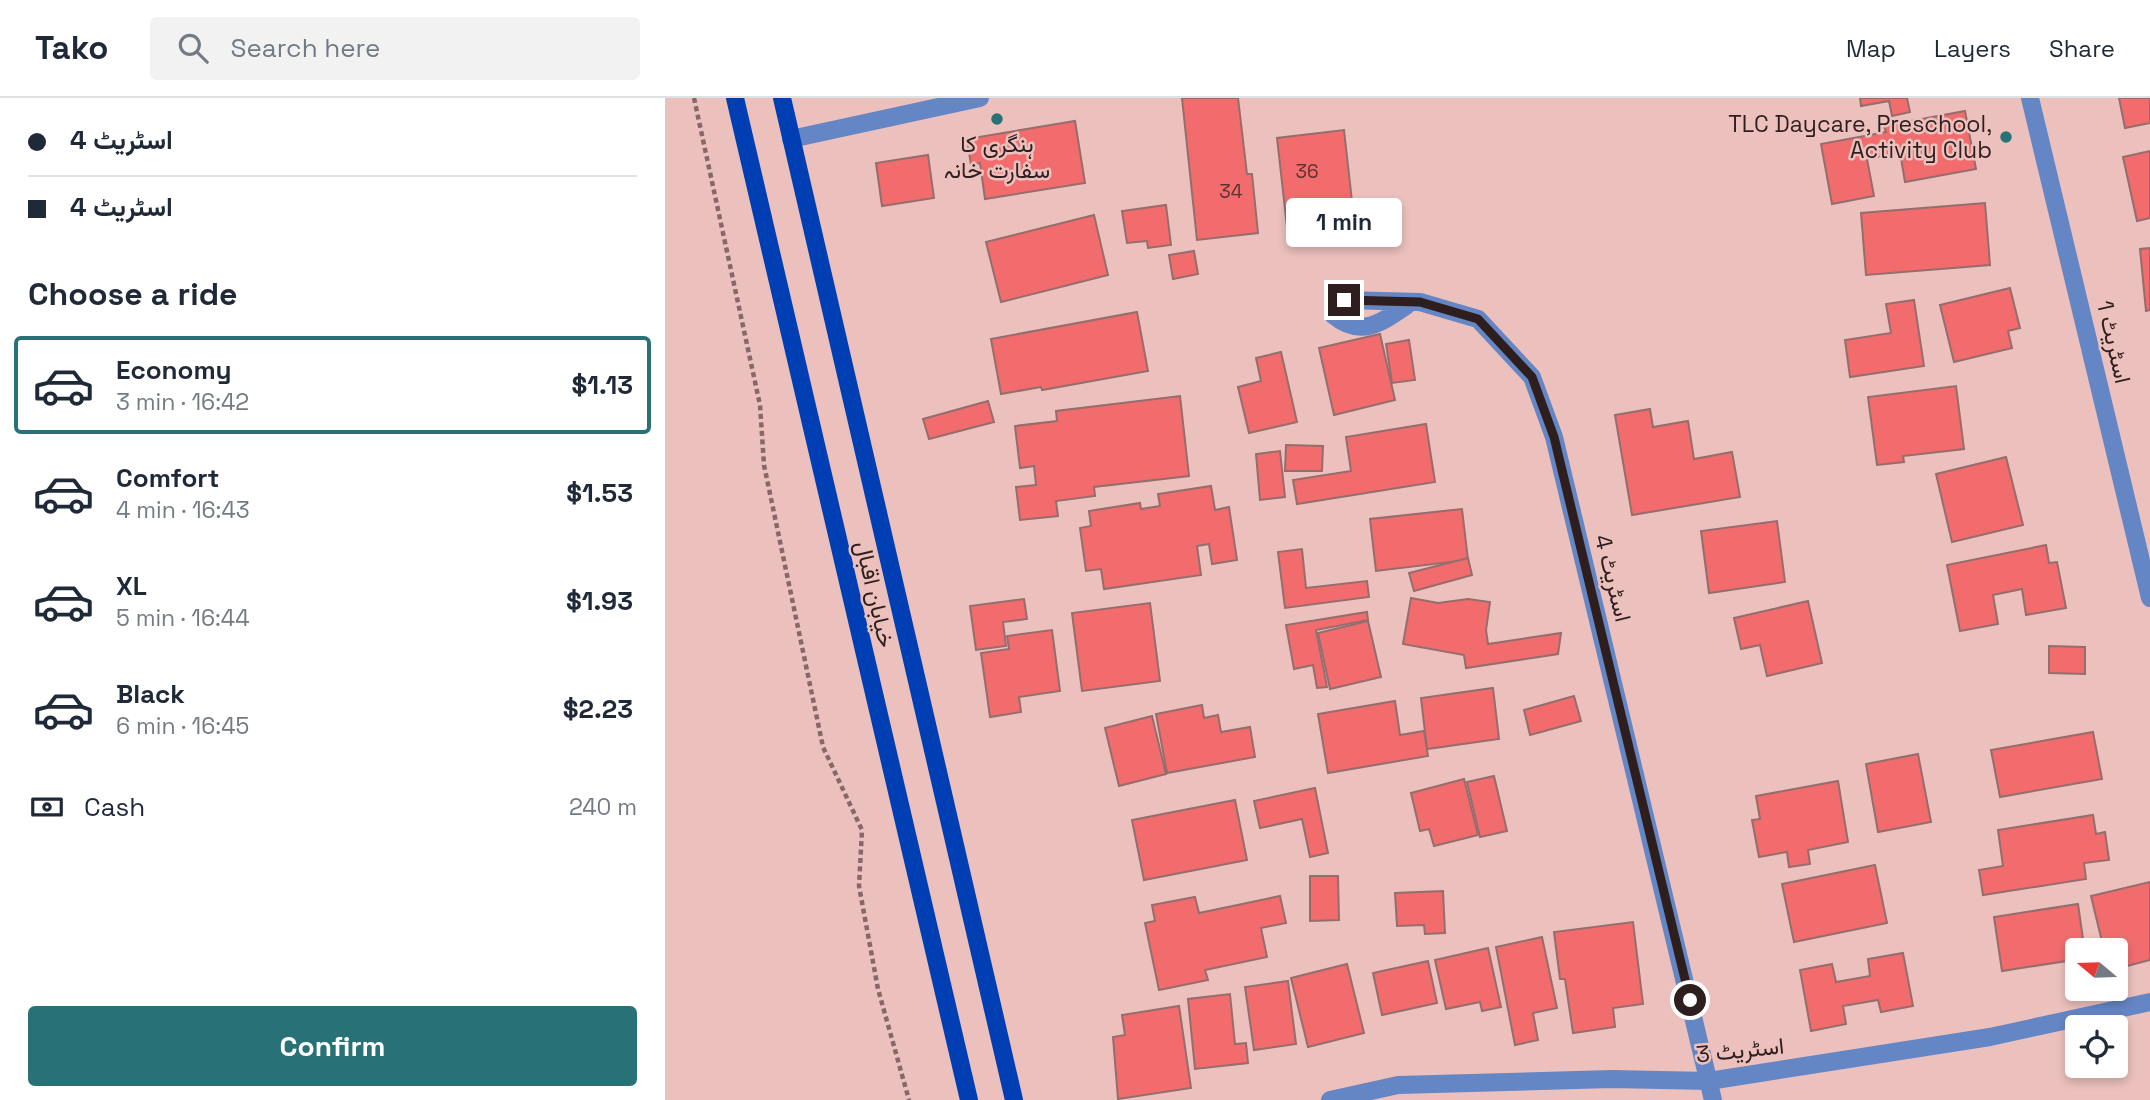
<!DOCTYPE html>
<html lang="en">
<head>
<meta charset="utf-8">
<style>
	body { margin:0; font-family:"Space Grotesk",Vazirmatn,sans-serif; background:#f2f2f3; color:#1f2937; height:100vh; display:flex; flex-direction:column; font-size:26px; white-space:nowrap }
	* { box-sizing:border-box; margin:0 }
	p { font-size:23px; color:#747a83 }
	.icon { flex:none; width:38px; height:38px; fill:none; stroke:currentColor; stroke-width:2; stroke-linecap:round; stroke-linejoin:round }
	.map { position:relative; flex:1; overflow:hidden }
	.details { display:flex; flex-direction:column; background:#fff; width:665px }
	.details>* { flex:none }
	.banner { display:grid; align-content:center; height:154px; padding:0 28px; background:#fff }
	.needle { width:46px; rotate:289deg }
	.buttons { position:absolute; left:1400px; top:840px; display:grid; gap:14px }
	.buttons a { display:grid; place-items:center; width:63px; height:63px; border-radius:7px; background:#fff; box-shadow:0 4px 10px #0003; font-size:35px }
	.end { position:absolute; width:32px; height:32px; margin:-16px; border:9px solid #2e1e1d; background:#fff; box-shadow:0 0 0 4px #fff }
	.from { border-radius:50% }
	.bubble { position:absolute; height:49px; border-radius:7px; background:#fff; box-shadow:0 4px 10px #0003; font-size:23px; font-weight:600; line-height:49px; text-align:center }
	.banner b { display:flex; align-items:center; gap:24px; height:66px; font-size:26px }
	.banner b+b { border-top:2px solid #e0e1e3 }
	.banner i { width:18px; height:18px; background:#1f2937 }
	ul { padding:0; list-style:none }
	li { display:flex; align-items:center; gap:21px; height:98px; margin:0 14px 10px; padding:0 14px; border:4px solid transparent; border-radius:7px }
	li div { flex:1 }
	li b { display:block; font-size:26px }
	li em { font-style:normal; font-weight:600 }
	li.current { border-color:#287277 }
	li>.icon { width:63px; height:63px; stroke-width:1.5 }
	h2 { padding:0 28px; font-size:32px; line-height:84px }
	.pay { display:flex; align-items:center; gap:18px; height:77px; padding:0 28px; font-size:26px }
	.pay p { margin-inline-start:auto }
	.button { display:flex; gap:14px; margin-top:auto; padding:14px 28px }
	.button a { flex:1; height:80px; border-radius:7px; background:#287277; color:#fff; font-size:28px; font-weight:600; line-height:80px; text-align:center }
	header { display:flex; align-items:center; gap:42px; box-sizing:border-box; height:98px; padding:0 35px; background:#fff; border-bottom:2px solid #e0e1e3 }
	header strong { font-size:33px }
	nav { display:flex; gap:38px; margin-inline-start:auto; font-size:24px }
	.search { width:490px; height:63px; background:#f2f2f3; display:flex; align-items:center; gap:18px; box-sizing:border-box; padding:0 24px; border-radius:7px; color:#747a83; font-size:26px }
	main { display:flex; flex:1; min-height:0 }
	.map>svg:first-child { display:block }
	.building { fill:#f26c6d; stroke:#956d6c; stroke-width:2 }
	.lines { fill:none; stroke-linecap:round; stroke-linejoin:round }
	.path { stroke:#856867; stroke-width:4.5; stroke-dasharray:5 3.5; stroke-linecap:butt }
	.minor { stroke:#6486c4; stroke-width:18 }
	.major { stroke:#003fb3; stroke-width:18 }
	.route { stroke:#2e1e1d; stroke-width:9 }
	.poi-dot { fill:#287277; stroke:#ecc0bd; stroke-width:2.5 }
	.labels { text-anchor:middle; stroke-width:5; stroke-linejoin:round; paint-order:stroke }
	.number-label { font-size:19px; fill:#5f3231 }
	.poi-label { font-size:23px; fill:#2e1e1d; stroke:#ecc0bd; text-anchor:end }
	.street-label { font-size:23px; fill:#2e1e1d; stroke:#ecc0bd }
</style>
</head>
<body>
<header>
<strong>Tako</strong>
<div class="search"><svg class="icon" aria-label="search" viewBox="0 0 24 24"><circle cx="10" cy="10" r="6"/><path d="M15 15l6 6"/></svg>Search here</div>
<nav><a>Map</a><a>Layers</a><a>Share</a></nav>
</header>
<main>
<section class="details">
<div class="banner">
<b><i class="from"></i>اسٹریٹ 4</b>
<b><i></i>اسٹریٹ 4</b>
</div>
<h2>Choose a ride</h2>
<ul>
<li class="current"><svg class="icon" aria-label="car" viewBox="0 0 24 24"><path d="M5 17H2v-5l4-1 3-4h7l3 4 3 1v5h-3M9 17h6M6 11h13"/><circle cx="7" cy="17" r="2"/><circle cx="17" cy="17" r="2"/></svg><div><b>Economy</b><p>3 min · 16:42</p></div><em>$1.13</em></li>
<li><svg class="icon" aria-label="car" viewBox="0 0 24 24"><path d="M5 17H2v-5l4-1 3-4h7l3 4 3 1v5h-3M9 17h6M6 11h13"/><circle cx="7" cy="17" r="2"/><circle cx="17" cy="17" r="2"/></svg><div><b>Comfort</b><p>4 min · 16:43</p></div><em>$1.53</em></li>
<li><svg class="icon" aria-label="car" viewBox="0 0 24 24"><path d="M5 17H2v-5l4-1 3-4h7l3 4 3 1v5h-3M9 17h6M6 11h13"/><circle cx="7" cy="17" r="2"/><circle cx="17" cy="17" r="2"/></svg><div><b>XL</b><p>5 min · 16:44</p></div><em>$1.93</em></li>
<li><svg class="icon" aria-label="car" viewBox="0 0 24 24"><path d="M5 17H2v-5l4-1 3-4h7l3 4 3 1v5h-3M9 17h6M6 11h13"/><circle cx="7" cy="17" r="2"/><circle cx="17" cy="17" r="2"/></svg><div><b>Black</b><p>6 min · 16:45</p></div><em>$2.23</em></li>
</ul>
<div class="pay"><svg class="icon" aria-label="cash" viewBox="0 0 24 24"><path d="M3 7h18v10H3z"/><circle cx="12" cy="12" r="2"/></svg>Cash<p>240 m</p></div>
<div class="button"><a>Confirm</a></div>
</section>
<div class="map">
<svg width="1485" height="1002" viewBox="0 0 1485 1002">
	<rect width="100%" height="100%" fill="#ecc0bd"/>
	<g class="building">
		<path d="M517,0H573L582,76H587L593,135L532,142Z"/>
		<path d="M1195,0H1242L1245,14L1227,18L1224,3L1196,8Z"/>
		<path d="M1454,0H1485V25L1460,30Z"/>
		<path d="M1300,13L1311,71L1240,84L1235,54L1202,61L1209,98L1167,106L1156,46L1221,34L1219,28Z"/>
		<path d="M410,23L420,85L320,101L315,65L306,67L302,41Z"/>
		<path d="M679,32L689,121L622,129L612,40Z"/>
		<path d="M1485,53V120L1472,123L1458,59Z"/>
		<path d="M263,57L269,100L217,108L211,65Z"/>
		<path d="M1320,105L1325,167L1201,177L1196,115Z"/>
		<path d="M501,107L506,147L483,150L482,143L462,145L457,113Z"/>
		<path d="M429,117L443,177L336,204L321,144Z"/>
		<path d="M1485,150V212L1481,213L1475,151Z"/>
		<path d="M529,153L533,176L508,181L504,157Z"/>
		<path d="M1345,190L1355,230L1343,233L1347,250L1289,264L1275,207Z"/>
		<path d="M1249,202L1259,268L1185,279L1180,242L1226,235L1221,206Z"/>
		<path d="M472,214L483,273L377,292L376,289L336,296L326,241Z"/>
		<path d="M715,236L730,302L669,317L654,250Z"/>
		<path d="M744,242L750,282L727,285L721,246Z"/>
		<path d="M616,254L632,324L584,335L573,289L596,283L591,260Z"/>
		<path d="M1291,288L1299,351L1238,358L1239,364L1212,367L1203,299Z"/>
		<path d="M515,298L524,378L429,389L430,398L391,403L393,418L355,422L351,389L371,387L369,368L355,370L350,328L392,323L391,313Z"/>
		<path d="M323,303L329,324L264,341L258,321Z"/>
		<path d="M985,311L988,329L1023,323L1029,361L1067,354L1075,399L967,417L950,317Z"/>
		<path d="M761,326L770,384L632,406L628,382L686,373L681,339Z"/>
		<path d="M621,347L658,348L657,373H620Z"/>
		<path d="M615,353L620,399L595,402L591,356Z"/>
		<path d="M1341,359L1358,427L1287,444L1271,376Z"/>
		<path d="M546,388L550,412L564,409L572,462L547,466L544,446L532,448L536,477L439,491L436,471L421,473L415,430L426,428L424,413L475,405L476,411L495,408L493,396Z"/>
		<path d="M797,411L803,462L711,473L705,421Z"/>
		<path d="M1112,423L1120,484L1044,495L1036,433Z"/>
		<path d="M1381,447L1384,465L1392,464L1401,510L1361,517L1357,491L1328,497L1333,526L1295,533L1282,467Z"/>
		<path d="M637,451L641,490L702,483L704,499L620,510L613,454Z"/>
		<path d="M803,460L807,477L749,493L744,475Z"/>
		<path d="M746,500L773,505L803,501L825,504L821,532L823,546L896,535L893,556L801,570L799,557L738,546Z"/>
		<path d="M359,501L362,521L338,524L341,548L311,552L305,508Z"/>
		<path d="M1143,503L1157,565L1102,578L1095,547L1076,551L1069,520Z"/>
		<path d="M485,505L495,583L417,593L407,515Z"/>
		<path d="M702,514L703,522L651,532L662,589L652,590L648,567L629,571L621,527Z"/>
		<path d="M703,523L716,579L665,591L653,535Z"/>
		<path d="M387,532L395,593L354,599L356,614L325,619L316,555L344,551L342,538Z"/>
		<path d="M1384,548L1420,549V576L1384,575Z"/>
		<path d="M828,590L834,641L762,651L756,600Z"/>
		<path d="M909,598L916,623L865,637L859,612Z"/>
		<path d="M730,603L735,637L759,633L763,658L663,675L653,616Z"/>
		<path d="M537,607L539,620L553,617L556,634L585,629L590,659L502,675L491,616Z"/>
		<path d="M487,618L501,676L454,688L440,630Z"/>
		<path d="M1428,634L1437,681L1335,699L1326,652Z"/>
		<path d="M1253,656L1266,724L1213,734L1201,666Z"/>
		<path d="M829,678L842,733L815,739L802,684Z"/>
		<path d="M799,681L813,737L769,748L764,731L755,733L746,695Z"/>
		<path d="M1173,683L1183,744L1143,752L1145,766L1124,769L1122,754L1094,759L1087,722L1095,721L1091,698Z"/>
		<path d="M650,690L663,755L645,759L637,721L595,730L589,703Z"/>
		<path d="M570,702L582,762L479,782L467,722Z"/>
		<path d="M1428,717L1431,736L1440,734L1444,762L1419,765L1421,781L1318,797L1314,772L1338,768L1333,732Z"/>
		<path d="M1210,767L1222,825L1129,844L1117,786Z"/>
		<path d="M645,778H673L674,822L645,823Z"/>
		<path d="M1485,784V862L1451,871V852H1439L1426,798Z"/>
		<path d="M778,793L780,835L760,836L759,827L732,828L730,795Z"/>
		<path d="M615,798L621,825L596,830L602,859L540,872L543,882L494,892L480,825L490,823L487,807L530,799L534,815Z"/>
		<path d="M1413,806L1419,848L1428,846L1429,852H1412V880L1405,881L1402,863L1337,873L1329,819Z"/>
		<path d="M968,824L978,906L948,910L950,929L908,935L900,881H895L889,834Z"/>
		<path d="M877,839L892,910L868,915L873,942L850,947L831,849Z"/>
		<path d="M823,850L836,909L817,913L815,904L781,911L770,862Z"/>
		<path d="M1238,855L1248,908L1216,914L1213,902L1178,908L1181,926L1146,933L1135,872L1167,866L1171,884L1205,878L1203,861Z"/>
		<path d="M763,863L772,905L717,917L708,875Z"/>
		<path d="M682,866L699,935L643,949L626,880Z"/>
		<path d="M623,883L631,946L589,952L580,889Z"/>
		<path d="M565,896L570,946L581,945L583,965L530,971L523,901Z"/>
		<path d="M514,908L526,990L453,1001L448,939L460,937L457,917Z"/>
	</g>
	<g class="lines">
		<path class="path" d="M29,0L95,307L99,367L158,649L197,732L194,788L213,891L244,1002"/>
		<g class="minor">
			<path d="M1365,0L1485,500"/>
			<path d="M126,41L315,0"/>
			<path d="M741,208C716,225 695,240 668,217L679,202L755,204L813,221L867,279L889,339L1048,1002"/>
			<path d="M665,1002L733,987L947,981L1044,983L1325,939L1485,904"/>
		</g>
		<g class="major">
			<path d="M70,0L304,1002"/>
			<path d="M117,0L349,1002"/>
		</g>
	</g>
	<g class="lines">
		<path class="route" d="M679,202L755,204L813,221L867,279L889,339L1025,902"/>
	</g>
	<g class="poi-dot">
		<circle cx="332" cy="21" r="7"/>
		<circle cx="1341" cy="39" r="7"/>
	</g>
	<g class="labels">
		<g class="number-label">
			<text x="642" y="80">36</text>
			<text x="566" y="100">34</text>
		</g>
		<g class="poi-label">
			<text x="1327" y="34">TLC Daycare, Preschool,<tspan x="1327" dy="26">Activity Club</tspan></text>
			<text x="332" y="54" text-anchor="middle">ہنگری کا<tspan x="332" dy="26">سفارت خانہ</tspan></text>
		</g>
		<g class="street-label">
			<text transform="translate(1449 244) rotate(77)" y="8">اسٹریٹ 1</text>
			<text transform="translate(948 480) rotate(76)" y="8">اسٹریٹ 4</text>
			<text transform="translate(210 496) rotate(77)" y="8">خیابان اقبال</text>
			<text transform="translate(1075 952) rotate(-6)" y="8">اسٹریٹ 3</text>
		</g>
	</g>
</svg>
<div class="buttons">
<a><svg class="needle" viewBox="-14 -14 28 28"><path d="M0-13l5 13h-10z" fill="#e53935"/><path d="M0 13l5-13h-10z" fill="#747a83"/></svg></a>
<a><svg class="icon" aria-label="locate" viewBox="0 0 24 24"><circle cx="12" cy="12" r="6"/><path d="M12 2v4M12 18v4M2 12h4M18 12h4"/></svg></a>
</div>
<i class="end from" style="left:1025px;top:902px"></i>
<i class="end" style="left:679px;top:202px"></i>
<div class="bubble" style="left:621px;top:100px;width:116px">1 min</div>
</div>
</main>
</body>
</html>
